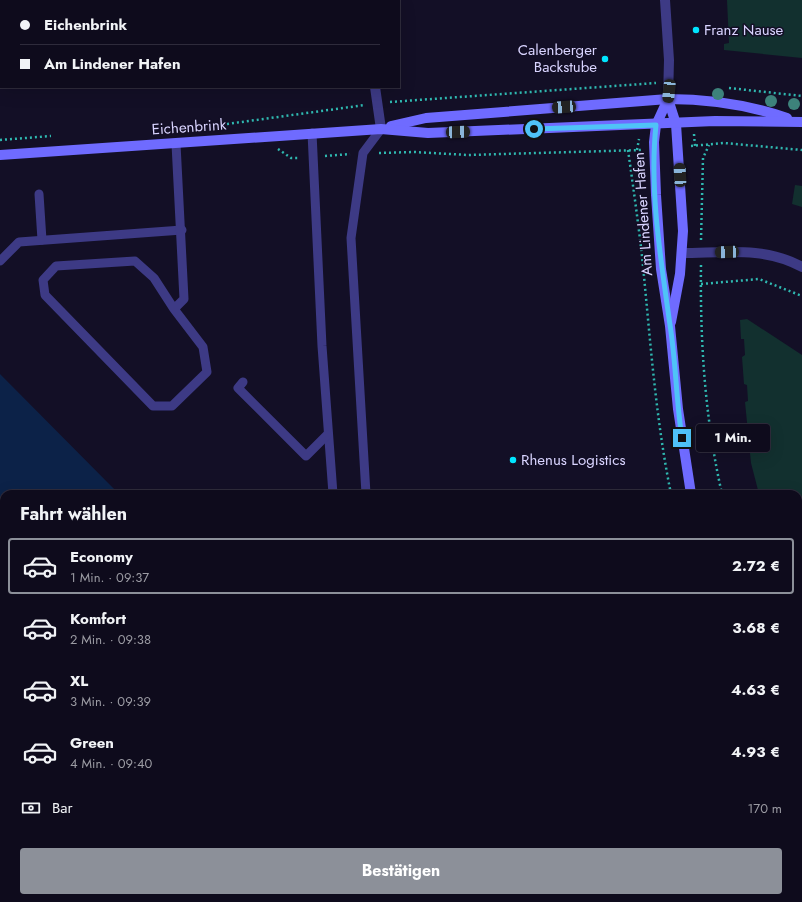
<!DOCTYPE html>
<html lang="de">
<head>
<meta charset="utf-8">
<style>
	body { margin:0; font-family:Jost,sans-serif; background:#1c1929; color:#f1f3f6; height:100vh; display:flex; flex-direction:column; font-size:15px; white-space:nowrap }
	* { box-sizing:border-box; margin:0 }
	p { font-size:13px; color:#9b9ba3 }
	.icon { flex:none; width:22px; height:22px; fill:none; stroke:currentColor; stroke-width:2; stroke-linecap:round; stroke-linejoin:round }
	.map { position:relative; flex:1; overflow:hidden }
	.sheet { position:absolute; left:0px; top:490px; width:802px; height:412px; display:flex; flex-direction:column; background:#0e0b1c; border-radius:12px 12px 0 0; box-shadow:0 4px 16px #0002,0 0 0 1px #2e2b3b }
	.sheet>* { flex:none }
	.guide { position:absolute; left:0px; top:0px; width:400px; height:88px; box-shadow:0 4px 16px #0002,0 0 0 1px #2e2b3b; display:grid; align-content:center; height:88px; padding:0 20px; background:#0e0b1c }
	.end { position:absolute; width:18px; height:18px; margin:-9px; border:5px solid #4fc3f7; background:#111; box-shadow:0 0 0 2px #111 }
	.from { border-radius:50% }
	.bubble { position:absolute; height:28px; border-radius:4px; background:#0e0b1c; box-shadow:0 4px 16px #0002,0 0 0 1px #2e2b3b; font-size:13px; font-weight:700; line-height:28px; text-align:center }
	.car { position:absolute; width:12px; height:24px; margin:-12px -6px; border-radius:5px; box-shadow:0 0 3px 1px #0007; background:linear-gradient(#222 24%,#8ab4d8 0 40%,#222 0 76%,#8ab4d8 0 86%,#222 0) }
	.guide b { display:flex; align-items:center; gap:14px; height:38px; font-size:15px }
	.guide b+b { border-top:1px solid #2e2b3b }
	.guide i { width:10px; height:10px; background:#f1f3f6 }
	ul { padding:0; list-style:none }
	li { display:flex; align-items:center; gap:12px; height:56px; margin:0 8px 6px; padding:0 12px; border:2px solid transparent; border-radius:4px }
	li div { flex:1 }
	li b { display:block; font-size:15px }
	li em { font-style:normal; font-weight:700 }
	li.current { border-color:#8c9099 }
	li>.icon { width:36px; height:36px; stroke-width:1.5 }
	h2 { padding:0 20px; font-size:18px; line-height:48px }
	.pay { display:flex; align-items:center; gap:10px; height:44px; padding:0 20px; font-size:15px }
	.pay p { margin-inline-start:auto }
	.button { display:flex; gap:8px; margin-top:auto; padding:8px 20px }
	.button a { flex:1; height:46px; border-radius:4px; background:#8c9099; color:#fff; font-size:16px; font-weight:700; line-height:46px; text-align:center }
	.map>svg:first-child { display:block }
	.green { fill:#12302f }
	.water { fill:#0c2248 }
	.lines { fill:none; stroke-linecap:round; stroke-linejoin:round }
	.path { stroke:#2fb8b0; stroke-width:2.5; stroke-dasharray:2 3; stroke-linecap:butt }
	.lane { stroke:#3d3a85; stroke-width:9 }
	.street { stroke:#3d3a85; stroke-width:10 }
	.secondary { stroke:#6f6bff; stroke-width:10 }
	.rail { stroke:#00e5ff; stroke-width:3; stroke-dasharray:6 5; stroke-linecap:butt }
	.tree { fill:#3d827b }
	.route { stroke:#4fc3f7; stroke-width:5 }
	.poi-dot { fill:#00e5ff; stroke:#130f26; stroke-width:1.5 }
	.labels { text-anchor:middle; stroke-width:3; stroke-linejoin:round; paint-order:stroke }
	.poi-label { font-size:15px; fill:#d9d4ff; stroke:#130f26; text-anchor:start }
	.street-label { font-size:15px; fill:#d9d4ff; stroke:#130f26 }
</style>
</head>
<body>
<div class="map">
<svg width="802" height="902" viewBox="0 0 802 902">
	<rect width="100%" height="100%" fill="#130f26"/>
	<g class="green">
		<path d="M727,0H802V58L724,50V44L729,43Z"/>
		<path d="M795,185L802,186V207L792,204Z"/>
		<path d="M747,319L802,355V585L798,588V494H759L751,463L745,402L748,401L747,385L744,384L742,357L745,355L744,339H741L740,320Z"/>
	</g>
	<g class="water">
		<path d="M0,374L119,494H4V706H0Z"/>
		<path d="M339,898H506L510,902H343Z"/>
	</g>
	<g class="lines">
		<g class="path">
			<path d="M729,88L802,96"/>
			<path d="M390,102L656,83"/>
			<path d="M227,124L365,105"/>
			<path d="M694,134L695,146"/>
			<path d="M0,140L51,136"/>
			<path d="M691,146L724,143L802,150"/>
			<path d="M278,149L291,158H300"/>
			<path d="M628,150C633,185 638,221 642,256C650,335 655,415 671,494"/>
			<path d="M637,150L639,139"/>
			<path d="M379,153L414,152L468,155L642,150"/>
			<path d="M325,156L350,154"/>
			<path d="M701,240L703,158L709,145"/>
			<path d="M701,265C700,342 705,419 722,494"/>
			<path d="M701,284L759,279L802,296"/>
			<path d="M798,715L802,722"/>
			<path d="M798,742L802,749"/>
			<path d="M798,823L802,830"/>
		</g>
		<g class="lane">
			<path d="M312,133L322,346L333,494"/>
			<path d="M39,194L42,240"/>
			<path d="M0,261L19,242L182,230"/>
			<path d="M174,309L154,278L135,261L56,266L43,280L45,295L153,406H172L207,372L203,347L174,309L184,299L176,144"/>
			<path d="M243,382L238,388L306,456L327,435"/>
			<path d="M366,494L351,238L363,153L381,129"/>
			<path d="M534,898L538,902"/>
			<path d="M560,902L564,898"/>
		</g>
		<g class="street">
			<path d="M370,0V1"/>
			<path d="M665,0L669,60L668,99"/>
			<path d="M375,87L381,129"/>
			<path d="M682,253C722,253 765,246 802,267"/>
			<path d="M798,668L802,665"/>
		</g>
		<g class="secondary">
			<path d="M668,99L656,125L654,142L656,195L661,269L670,326L678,409L691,494"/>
			<path d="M668,99L676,124L683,231L680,274L671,322"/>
			<path d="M391,126L426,118L668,99C708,99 749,105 787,118"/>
			<path d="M0,155L381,129L428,133L715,121L802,122"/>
			<path d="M798,782L802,789"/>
		</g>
		<g class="rail">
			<path d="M550,898L554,902"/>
			<path d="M569,898L573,902"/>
		</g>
	</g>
	<g class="tree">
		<circle cx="718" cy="94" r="6"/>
		<circle cx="771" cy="101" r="6"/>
		<circle cx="794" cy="104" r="6"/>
	</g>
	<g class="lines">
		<path class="route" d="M534,129L656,125C649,191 661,260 670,325C676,362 676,400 682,438"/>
	</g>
	<g class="poi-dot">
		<circle cx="696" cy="30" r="4"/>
		<circle cx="605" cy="59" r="4"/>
		<circle cx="513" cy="460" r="4"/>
	</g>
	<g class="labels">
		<g class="poi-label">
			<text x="704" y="35">Franz Nause</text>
			<text x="597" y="55" text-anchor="end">Calenberger<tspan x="597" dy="17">Backstube</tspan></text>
			<text x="521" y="465">Rhenus Logistics</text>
		</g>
		<g class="street-label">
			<text transform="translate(189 127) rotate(-4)" y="5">Eichenbrink</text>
			<text transform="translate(643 214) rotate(-94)" y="5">Am Lindener Hafen</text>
		</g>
	</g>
</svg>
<i class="end from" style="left:534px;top:129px"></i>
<i class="end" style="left:682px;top:438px"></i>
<div class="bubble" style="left:696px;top:424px;width:74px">1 Min.</div>
<i class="car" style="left:669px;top:91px;rotate:186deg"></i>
<i class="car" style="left:564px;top:107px;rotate:266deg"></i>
<i class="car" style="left:458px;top:132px;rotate:88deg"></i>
<i class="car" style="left:680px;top:175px;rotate:357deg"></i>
<i class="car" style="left:727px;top:252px;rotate:268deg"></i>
<div class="guide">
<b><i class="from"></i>Eichenbrink</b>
<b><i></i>Am Lindener Hafen</b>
</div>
<section class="sheet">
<h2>Fahrt wählen</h2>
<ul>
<li class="current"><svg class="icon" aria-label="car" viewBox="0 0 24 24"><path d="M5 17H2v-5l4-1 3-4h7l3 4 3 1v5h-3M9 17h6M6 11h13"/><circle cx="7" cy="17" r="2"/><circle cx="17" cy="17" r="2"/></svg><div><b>Economy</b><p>1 Min. · 09:37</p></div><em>2.72 €</em></li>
<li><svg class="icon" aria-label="car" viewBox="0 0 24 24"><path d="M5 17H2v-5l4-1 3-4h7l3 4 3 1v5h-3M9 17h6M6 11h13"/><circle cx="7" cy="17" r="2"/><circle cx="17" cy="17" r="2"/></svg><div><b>Komfort</b><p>2 Min. · 09:38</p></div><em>3.68 €</em></li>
<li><svg class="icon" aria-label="car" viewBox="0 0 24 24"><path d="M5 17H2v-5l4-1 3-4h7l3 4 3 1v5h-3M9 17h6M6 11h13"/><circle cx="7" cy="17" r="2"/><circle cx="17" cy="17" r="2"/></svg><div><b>XL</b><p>3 Min. · 09:39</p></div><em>4.63 €</em></li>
<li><svg class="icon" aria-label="car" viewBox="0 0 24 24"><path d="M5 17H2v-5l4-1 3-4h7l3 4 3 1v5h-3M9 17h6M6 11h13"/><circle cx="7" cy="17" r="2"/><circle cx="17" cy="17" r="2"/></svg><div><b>Green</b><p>4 Min. · 09:40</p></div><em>4.93 €</em></li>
</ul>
<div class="pay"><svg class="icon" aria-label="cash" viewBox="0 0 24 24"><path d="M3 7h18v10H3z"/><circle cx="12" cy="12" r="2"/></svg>Bar<p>170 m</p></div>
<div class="button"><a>Bestätigen</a></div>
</section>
</div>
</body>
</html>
